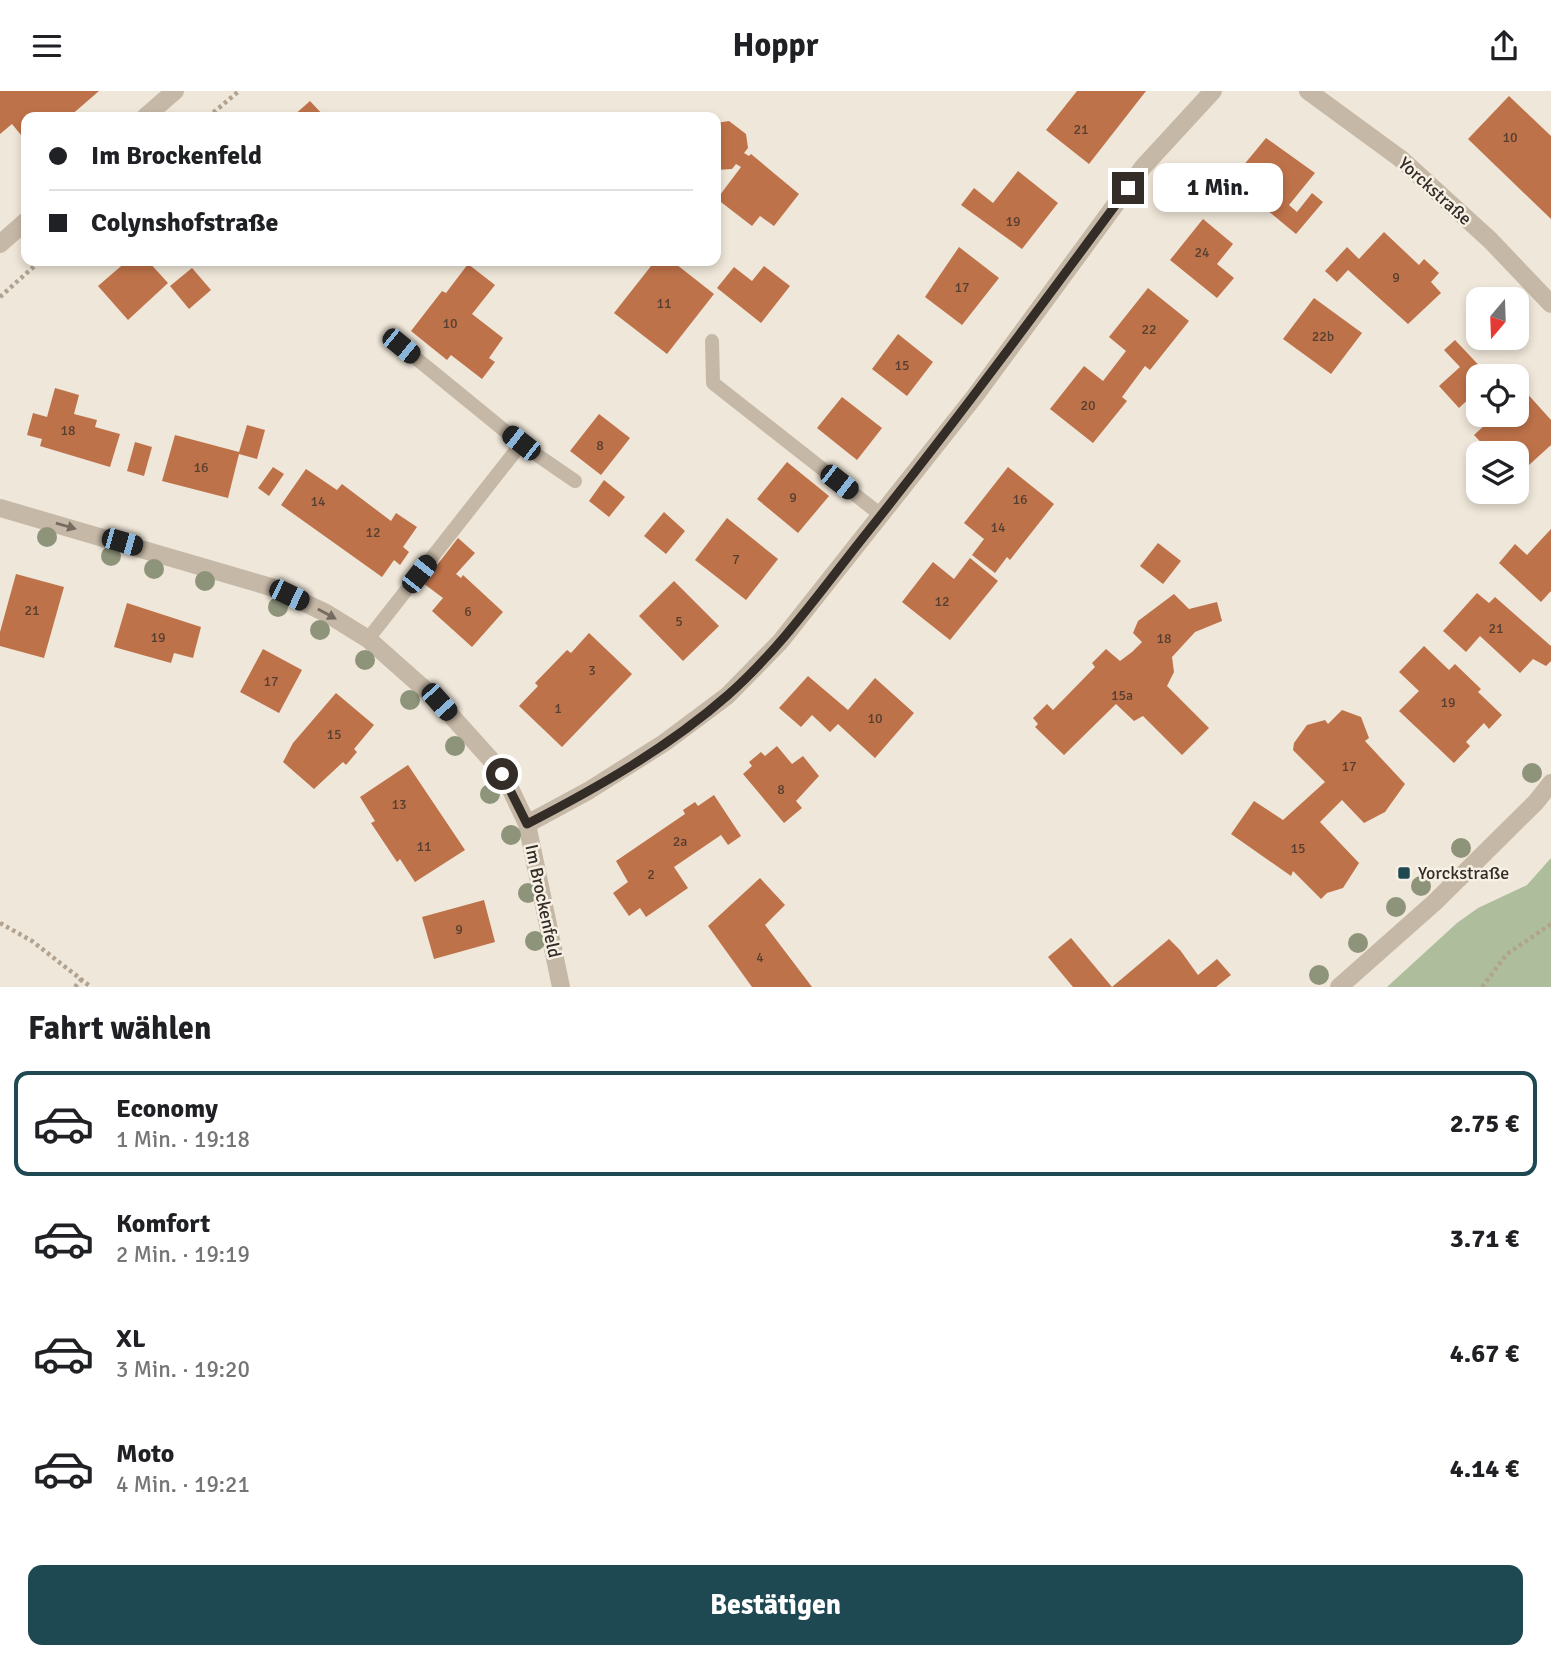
<!DOCTYPE html>
<html lang="de">
<head>
<meta charset="utf-8">
<style>
	body { margin:0; font-family:Signika,sans-serif; background:#f2f2f2; color:#202124; height:100vh; display:flex; flex-direction:column; font-size:26px; white-space:nowrap }
	* { box-sizing:border-box; margin:0 }
	p { font-size:23px; color:#757577 }
	.icon { flex:none; width:38px; height:38px; fill:none; stroke:currentColor; stroke-width:2; stroke-linecap:round; stroke-linejoin:round }
	.map { position:relative; height:896px; overflow:hidden }
	.panel { display:flex; flex-direction:column; background:#fff; flex:1 }
	.panel>* { flex:none }
	.hud { position:absolute; left:21px; top:21px; width:700px; height:154px; border-radius:14px; box-shadow:0 4px 10px #0003; display:grid; align-content:center; height:154px; padding:0 28px; background:#fff }
	.needle { width:46px; rotate:199deg }
	.tools { position:absolute; left:1466px; top:196px; display:grid; gap:14px }
	.tools a { display:grid; place-items:center; width:63px; height:63px; border-radius:14px; background:#fff; box-shadow:0 4px 10px #0003; font-size:35px }
	.end { position:absolute; width:32px; height:32px; margin:-16px; border:9px solid #332c27; background:#fff; box-shadow:0 0 0 4px #fff }
	.from { border-radius:50% }
	.bubble { position:absolute; height:49px; border-radius:14px; background:#fff; box-shadow:0 4px 10px #0003; font-size:23px; font-weight:700; line-height:49px; text-align:center }
	.car { position:absolute; width:21px; height:42px; margin:-21px -10px; border-radius:9px; box-shadow:0 0 5px 2px #0007; background:linear-gradient(#222 24%,#8ab4d8 0 40%,#222 0 76%,#8ab4d8 0 86%,#222 0) }
	.hud b { display:flex; align-items:center; gap:24px; height:66px; font-size:26px }
	.hud b+b { border-top:2px solid #e0e0e0 }
	.hud i { width:18px; height:18px; background:#202124 }
	ul { padding:0; list-style:none }
	li { display:flex; align-items:center; gap:21px; height:105px; margin:0 14px 10px; padding:0 14px; border:4px solid transparent; border-radius:14px }
	li div { flex:1 }
	li b { display:block; font-size:26px }
	li em { font-style:normal; font-weight:700 }
	li.active { border-color:#1f4952 }
	li>.icon { width:63px; height:63px; stroke-width:1.5 }
	h2 { padding:0 28px; font-size:32px; line-height:84px }
	.cta { display:flex; gap:14px; margin-top:auto; padding:14px 28px }
	.cta a { flex:1; height:80px; border-radius:14px; background:#1f4952; color:#fff; font-size:28px; font-weight:700; line-height:80px; text-align:center }
	header { display:flex; justify-content:space-between; align-items:center; height:91px; padding:0 28px; background:#fff; font-size:32px; font-weight:700 }
	.map>svg:first-child { display:block }
	.green { fill:#aebd9b }
	.building { fill:#be7249 }
	.lines { fill:none; stroke-linecap:round; stroke-linejoin:round }
	.path { stroke:#b2a391; stroke-width:4.5; stroke-dasharray:3.5 3.5; stroke-linecap:butt }
	.service { stroke:#c6b8a6; stroke-width:14 }
	.minor { stroke:#c6b8a6; stroke-width:18 }
	.tertiary { stroke:#c6b8a6; stroke-width:18 }
	.tree { fill:#8e947a }
	.oneway { fill:#756b60 }
	.route { stroke:#332c27; stroke-width:9 }
	.poi-dot { fill:#1f4952; stroke:#f7f1e5; stroke-width:2.5 }
	.labels { text-anchor:middle; stroke-width:5; stroke-linejoin:round; paint-order:stroke }
	.number-label { font-size:14px; fill:#563e30 }
	.street-label { font-size:18px; fill:#332c27; stroke:#f7f1e5 }
	.poi-label { font-size:18px; fill:#332c27; stroke:#f7f1e5; text-anchor:start }
</style>
</head>
<body>
<header><svg class="icon" aria-label="menu" viewBox="0 0 24 24"><path d="M4 6h16M4 12h16M4 18h16"/></svg>Hoppr<svg class="icon" aria-label="share" viewBox="0 0 24 24"><path d="M12 15V3M7 8l5-5 5 5M5 13v7h14v-7"/></svg></header>
<div class="map">
<svg width="1551" height="896" viewBox="0 0 1551 896">
	<rect width="100%" height="100%" fill="#efe7d9"/>
	<path class="green" d="M1551,767V896H1387L1457,832L1478,817L1527,794Z"/>
	<g class="building">
		<path d="M0,0H99L69,26H26V50L12,33L0,43Z"/>
		<path d="M1077,0H1146L1089,73L1046,39Z"/>
		<path d="M1509,5L1551,45V128L1468,48Z"/>
		<path d="M310,10L325,26H292Z"/>
		<path d="M729,30L746,43L748,57L744,62L749,65L751,63L799,103L774,135L760,125L752,135L717,108L741,76L736,73L732,78L716,79V32Z"/>
		<path d="M1266,47L1315,82L1289,114L1297,121L1312,102L1323,111L1296,143L1251,106L1258,97L1238,81Z"/>
		<path d="M1018,80L1058,112L1022,158L961,114L974,97L993,112Z"/>
		<path d="M1203,128L1233,153L1217,173L1234,187L1217,207L1170,169Z"/>
		<path d="M1384,141L1419,174L1424,168L1439,182L1431,191L1441,202L1408,233L1348,179L1337,191L1325,180L1347,156L1359,168Z"/>
		<path d="M959,156L999,187L962,234L925,206Z"/>
		<path d="M127,170H148L168,192L128,229L98,195Z"/>
		<path d="M655,170H672L714,203L667,263L614,222Z"/>
		<path d="M468,173L495,194L472,223L503,247L489,267L495,271L482,288L451,264L447,269L411,240L442,200L446,202Z"/>
		<path d="M764,175L790,195L761,232L717,197L734,176L752,190Z"/>
		<path d="M192,177L211,199L189,218L170,195Z"/>
		<path d="M1148,197L1189,230L1150,279L1145,275L1122,306L1127,310L1093,352L1050,318L1084,275L1103,290L1126,260L1109,246Z"/>
		<path d="M1314,207L1362,242L1331,283L1283,248Z"/>
		<path d="M898,243L933,271L907,305L872,278Z"/>
		<path d="M1455,249L1489,285H1479V298L1459,317L1439,295L1460,276L1444,259Z"/>
		<path d="M55,297L79,304L74,323L97,329L95,336L120,343L110,376L40,355L42,348L27,344L33,322L47,326Z"/>
		<path d="M1523,298L1551,329V354L1517,385V362H1491L1474,344L1496,324H1517V304Z"/>
		<path d="M842,306L882,337L857,369L817,337Z"/>
		<path d="M599,323L630,347L601,384L570,360Z"/>
		<path d="M247,334L265,339L257,368L239,363L228,407L162,390L175,344L239,361Z"/>
		<path d="M135,351L152,356L144,385L127,380Z"/>
		<path d="M787,371L829,405L798,442L757,408Z"/>
		<path d="M273,376L284,383L269,405L258,397Z"/>
		<path d="M1008,376L1054,413L1010,469L1007,466L995,482L972,464L984,448L964,432Z"/>
		<path d="M306,378L337,399L342,393L391,430L396,422L417,436L403,456L409,461L400,474L394,469L382,486L281,414Z"/>
		<path d="M604,389L625,406L609,426L589,410Z"/>
		<path d="M664,421L685,440L666,463L644,445Z"/>
		<path d="M727,427L778,468L746,509L695,469Z"/>
		<path d="M1551,438V500L1541,511L1499,472L1515,453L1527,464Z"/>
		<path d="M458,447L475,462L456,483L461,487L463,484L503,521L472,556L432,520L443,507L423,492Z"/>
		<path d="M1158,452L1181,470L1163,493L1140,475Z"/>
		<path d="M970,467L998,490L950,549L902,511L933,471L954,488Z"/>
		<path d="M16,483L64,496L44,567L0,555V541Z"/>
		<path d="M674,490L719,535L683,570L639,525Z"/>
		<path d="M1477,502L1489,512L1495,506L1551,555V570L1546,575L1533,568L1520,582L1480,545L1466,561L1443,540Z"/>
		<path d="M1174,503L1189,518L1217,511L1222,530L1195,541L1172,566L1174,581L1167,595L1209,637L1182,664L1143,625L1134,630L1116,613L1064,664L1035,636L1038,633L1033,627L1047,613L1053,619L1095,576L1092,572L1106,558L1120,570L1132,561L1142,551L1133,542L1138,530Z"/>
		<path d="M127,512L201,536L193,567L174,562L171,572L114,556Z"/>
		<path d="M589,542L632,583L562,656L519,615L538,595L535,592L567,559L571,562Z"/>
		<path d="M1424,555L1449,579L1455,573L1481,598L1478,601L1502,624L1489,638L1484,632L1466,651L1470,655L1454,672L1399,620L1419,600L1399,581Z"/>
		<path d="M263,558L302,579L279,622L240,601Z"/>
		<path d="M808,585L848,619L875,587L914,622L875,667L838,633L830,641L812,624L801,636L779,617Z"/>
		<path d="M336,602L374,634L354,658L357,661L346,674L343,671L314,698L283,671L293,652Z"/>
		<path d="M1342,619L1361,626L1369,647L1365,650L1405,693L1385,721L1364,732L1342,709L1320,731L1359,772L1343,797L1327,802L1321,808L1293,780L1291,785L1231,743L1254,710L1283,729L1325,691L1293,659L1294,652L1307,634L1325,629L1328,633Z"/>
		<path d="M777,655L792,673L803,665L819,685L796,710L802,717L784,732L743,683L752,675L749,671L761,661L765,665Z"/>
		<path d="M408,674L465,759L415,791L400,768L397,771L371,732L375,730L360,706Z"/>
		<path d="M714,704L741,745L728,754L721,744L674,776L688,797L646,826L640,817L629,825L613,802L628,791L616,770L685,723L683,719L695,711L698,715Z"/>
		<path d="M760,787L785,814L765,834L812,896H752L708,835Z"/>
		<path d="M484,809L495,851L434,868L422,826Z"/>
		<path d="M1071,847L1112,896L1169,848L1180,859L1198,884L1217,868L1231,884L1216,896H1073L1048,866Z"/>
	</g>
	<g class="lines">
		<g class="path">
			<path d="M208,26L239,0"/>
			<path d="M0,206L40,170"/>
			<path d="M0,832L32,850L91,896"/>
			<path d="M75,896L82,888"/>
			<path d="M1482,896L1507,863L1551,833"/>
		</g>
		<g class="service">
			<path d="M712,250L713,292L881,424"/>
			<path d="M401,255L521,353L575,390"/>
			<path d="M368,548L521,353"/>
		</g>
		<g class="minor">
			<path d="M1308,0L1401,68L1490,149L1551,213"/>
			<path d="M145,26L175,0"/>
			<path d="M0,153L26,130"/>
			<path d="M0,417L271,496L326,522L368,548L439,611L492,670L510,697L527,733L561,896"/>
			<path d="M527,733L588,700L664,652L727,605L780,551L975,305L1143,76L1213,0"/>
		</g>
		<path class="tertiary" d="M1339,896L1435,811L1536,711L1551,692"/>
	</g>
	<g class="tree">
		<circle cx="47" cy="446" r="10"/>
		<circle cx="111" cy="465" r="10"/>
		<circle cx="154" cy="478" r="10"/>
		<circle cx="205" cy="490" r="10"/>
		<circle cx="278" cy="516" r="10"/>
		<circle cx="320" cy="539" r="10"/>
		<circle cx="365" cy="569" r="10"/>
		<circle cx="410" cy="609" r="10"/>
		<circle cx="455" cy="655" r="10"/>
		<circle cx="1532" cy="682" r="10"/>
		<circle cx="490" cy="703" r="10"/>
		<circle cx="511" cy="744" r="10"/>
		<circle cx="1461" cy="757" r="10"/>
		<circle cx="1421" cy="795" r="10"/>
		<circle cx="528" cy="802" r="10"/>
		<circle cx="1396" cy="816" r="10"/>
		<circle cx="535" cy="850" r="10"/>
		<circle cx="1358" cy="852" r="10"/>
		<circle cx="1319" cy="884" r="10"/>
	</g>
	<defs><path id="oneway-solid" d="M-6-.8H1V-3.2L6.5 0L1 3.2V.8H-6Z" transform="scale(1.75)"/></defs>
	<g class="oneway">
		<use href="#oneway-solid" transform="translate(66 435) rotate(16)"/>
		<use href="#oneway-solid" transform="translate(327 523) rotate(29)"/>
	</g>
	<g class="lines">
		<path class="route" d="M502,683L527,733C597,697 669,656 728,604C779,559 820,501 862,448C954,333 1041,215 1128,97"/>
	</g>
	<rect class="poi-dot" x="1397" y="775" width="14" height="14" rx="3.5"/>
	<g class="labels">
		<g class="number-label">
			<text x="1081" y="43">21</text>
			<text x="1510" y="51">10</text>
			<text x="1013" y="135">19</text>
			<text x="1202" y="166">24</text>
			<text x="1396" y="191">9</text>
			<text x="962" y="201">17</text>
			<text x="664" y="217">11</text>
			<text x="450" y="237">10</text>
			<text x="1149" y="243">22</text>
			<text x="1323" y="250">22b</text>
			<text x="902" y="279">15</text>
			<text x="1088" y="319">20</text>
			<text x="68" y="344">18</text>
			<text x="600" y="359">8</text>
			<text x="201" y="381">16</text>
			<text x="793" y="411">9</text>
			<text x="1020" y="413">16</text>
			<text x="318" y="415">14</text>
			<text x="998" y="441">14</text>
			<text x="373" y="446">12</text>
			<text x="736" y="473">7</text>
			<text x="942" y="515">12</text>
			<text x="32" y="524">21</text>
			<text x="468" y="525">6</text>
			<text x="679" y="535">5</text>
			<text x="1496" y="542">21</text>
			<text x="158" y="551">19</text>
			<text x="1164" y="552">18</text>
			<text x="592" y="584">3</text>
			<text x="271" y="595">17</text>
			<text x="1122" y="609">15a</text>
			<text x="1448" y="616">19</text>
			<text x="558" y="622">1</text>
			<text x="875" y="632">10</text>
			<text x="334" y="648">15</text>
			<text x="1349" y="680">17</text>
			<text x="781" y="703">8</text>
			<text x="399" y="718">13</text>
			<text x="680" y="755">2a</text>
			<text x="424" y="760">11</text>
			<text x="1298" y="762">15</text>
			<text x="651" y="788">2</text>
			<text x="459" y="843">9</text>
			<text x="760" y="871">4</text>
		</g>
		<g class="street-label">
			<text transform="translate(1435 100) rotate(42)" y="6">Yorckstraße</text>
			<text transform="translate(543 810) rotate(78)" y="6">Im Brockenfeld</text>
		</g>
		<g class="poi-label">
			<text x="1418" y="788">Yorckstraße</text>
		</g>
	</g>
</svg>
<div class="tools">
<a><svg class="needle" viewBox="-14 -14 28 28"><path d="M0-13l5 13h-10z" fill="#e53935"/><path d="M0 13l5-13h-10z" fill="#757577"/></svg></a>
<a><svg class="icon" aria-label="locate" viewBox="0 0 24 24"><circle cx="12" cy="12" r="6"/><path d="M12 2v4M12 18v4M2 12h4M18 12h4"/></svg></a>
<a><svg class="icon" aria-label="layers" viewBox="0 0 24 24"><path d="M12 4l9 5-9 5-9-5zM3 14l9 5 9-5"/></svg></a>
</div>
<i class="end from" style="left:502px;top:683px"></i>
<i class="end" style="left:1128px;top:97px"></i>
<div class="bubble" style="left:1153px;top:72px;width:130px">1 Min.</div>
<i class="car" style="left:401px;top:255px;rotate:129deg"></i>
<i class="car" style="left:521px;top:352px;rotate:308deg"></i>
<i class="car" style="left:839px;top:391px;rotate:128deg"></i>
<i class="car" style="left:122px;top:451px;rotate:106deg"></i>
<i class="car" style="left:419px;top:483px;rotate:38deg"></i>
<i class="car" style="left:289px;top:504px;rotate:116deg"></i>
<i class="car" style="left:439px;top:611px;rotate:138deg"></i>
<div class="hud">
<b><i class="from"></i>Im Brockenfeld</b>
<b><i></i>Colynshofstraße</b>
</div>
</div>
<section class="panel">
<h2>Fahrt wählen</h2>
<ul>
<li class="active"><svg class="icon" aria-label="car" viewBox="0 0 24 24"><path d="M5 17H2v-5l4-1 3-4h7l3 4 3 1v5h-3M9 17h6M6 11h13"/><circle cx="7" cy="17" r="2"/><circle cx="17" cy="17" r="2"/></svg><div><b>Economy</b><p>1 Min. · 19:18</p></div><em>2.75 €</em></li>
<li><svg class="icon" aria-label="car" viewBox="0 0 24 24"><path d="M5 17H2v-5l4-1 3-4h7l3 4 3 1v5h-3M9 17h6M6 11h13"/><circle cx="7" cy="17" r="2"/><circle cx="17" cy="17" r="2"/></svg><div><b>Komfort</b><p>2 Min. · 19:19</p></div><em>3.71 €</em></li>
<li><svg class="icon" aria-label="car" viewBox="0 0 24 24"><path d="M5 17H2v-5l4-1 3-4h7l3 4 3 1v5h-3M9 17h6M6 11h13"/><circle cx="7" cy="17" r="2"/><circle cx="17" cy="17" r="2"/></svg><div><b>XL</b><p>3 Min. · 19:20</p></div><em>4.67 €</em></li>
<li><svg class="icon" aria-label="car" viewBox="0 0 24 24"><path d="M5 17H2v-5l4-1 3-4h7l3 4 3 1v5h-3M9 17h6M6 11h13"/><circle cx="7" cy="17" r="2"/><circle cx="17" cy="17" r="2"/></svg><div><b>Moto</b><p>4 Min. · 19:21</p></div><em>4.14 €</em></li>
</ul>
<div class="cta"><a>Bestätigen</a></div>
</section>
</body>
</html>
